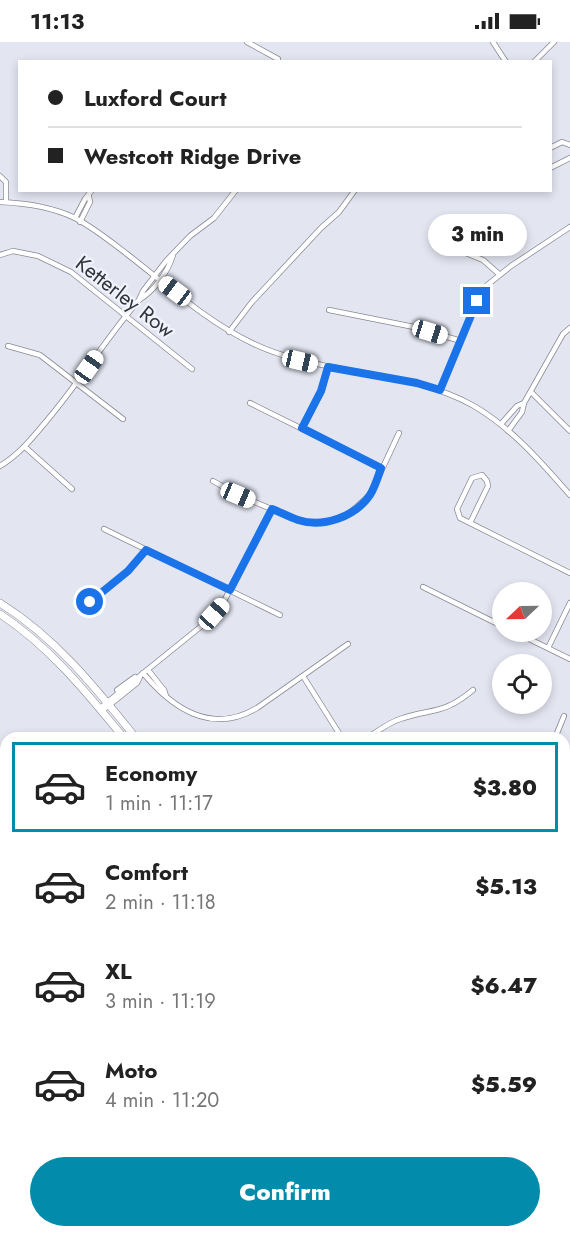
<!DOCTYPE html>
<html lang="en">
<head>
<meta charset="utf-8">
<style>
	body { margin:0; font-family:Jost,sans-serif; background:#f2f2f2; color:#222; height:100vh; display:flex; flex-direction:column; font-size:22px; white-space:nowrap }
	* { box-sizing:border-box; margin:0 }
	p { font-size:20px; color:#767676 }
	.icon { flex:none; width:33px; height:33px; fill:none; stroke:currentColor; stroke-width:2; stroke-linecap:round; stroke-linejoin:round }
	.map { position:relative; flex:1; overflow:hidden }
	.panel { position:absolute; left:0px; top:690px; width:570px; height:506px; display:flex; flex-direction:column; background:#fff; border-radius:18px 18px 0 0; box-shadow:0 3px 9px #0003 }
	.panel>* { flex:none }
	.hud { position:absolute; left:18px; top:18px; width:534px; height:132px; border-radius:0px; box-shadow:0 3px 9px #0003; display:grid; align-content:center; height:132px; padding:0 30px; background:#fff }
	.needle { width:39px; rotate:248deg }
	.tools { position:absolute; left:492px; top:540px; display:grid; gap:12px }
	.tools a { display:grid; place-items:center; width:60px; height:60px; border-radius:50%; background:#fff; box-shadow:0 3px 9px #0003; font-size:30px }
	.end { position:absolute; width:27px; height:27px; margin:-14px; border:8px solid #1a73e8; background:#fff; box-shadow:0 0 0 3px #fff }
	.from { border-radius:50% }
	.bubble { position:absolute; height:42px; border-radius:21px; background:#fff; box-shadow:0 3px 9px #0003; font-size:20px; font-weight:800; line-height:42px; text-align:center }
	.car { position:absolute; width:18px; height:36px; margin:-18px -9px; border-radius:8px; box-shadow:0 0 4px 2px #0007; background:linear-gradient(#fff 24%,#345 0 40%,#fff 0 76%,#345 0 86%,#fff 0) }
	.hud b { display:flex; align-items:center; gap:21px; height:57px; font-size:22px }
	.hud b+b { border-top:2px solid #e0e0e0 }
	.hud i { width:15px; height:15px; background:#222 }
	ul { padding:10px 0 0; list-style:none }
	li { display:flex; align-items:center; gap:18px; height:90px; margin:0 12px 9px; padding:0 18px; border:3px solid transparent; border-radius:0px }
	li div { flex:1 }
	li b { display:block; font-size:22px }
	li em { font-style:normal; font-weight:800 }
	li.active { border-color:#028baa }
	li>.icon { width:54px; height:54px; stroke-width:1.5 }
	.button { display:flex; gap:12px; margin-top:auto; padding:12px 30px }
	.button a { flex:1; height:69px; border-radius:36px; background:#028baa; color:#fff; font-size:24px; font-weight:800; line-height:69px; text-align:center }
	.status { display:flex; justify-content:space-between; align-items:center; height:42px; padding:0 30px; background:#fff; direction:ltr }
	.status svg { height:16px; fill:currentColor }
	.map>svg:first-child { display:block }
	.lines { fill:none; stroke-linecap:round; stroke-linejoin:round }
	.minor-casing { stroke:#878993; stroke-width:6 }
	.secondary-casing { stroke:#878993; stroke-width:8 }
	.minor { stroke:#fff; stroke-width:4.5 }
	.secondary { stroke:#fff; stroke-width:7 }
	.route { stroke:#1a73e8; stroke-width:8 }
	.labels { text-anchor:middle; stroke-width:4.5; stroke-linejoin:round; paint-order:stroke }
	.street-label { font-size:21px; fill:#333438; stroke:#f0f3fe }
</style>
</head>
<body>
<div class="status"><b>11:13</b><svg viewBox="0 0 49 12"><path d="M0 12V9h3v3zM5 12V6h3v6zM10 12V3h3v9zM15 12V0h3v12zM26 1h20v11H26zM47 4h2v5h-2z"/></svg></div>
<div class="map">
<svg width="570" height="1195" viewBox="0 0 570 1195">
	<rect width="100%" height="100%" fill="#e3e6f1"/>
	<g class="lines">
		<g class="minor-casing">
			<g id="minor">
				<path d="M247,0L278,17"/>
				<path d="M493,0L506,20"/>
				<path d="M534,20L554,0"/>
				<path d="M550,106L562,100L570,103"/>
				<path d="M550,126L570,116"/>
				<path d="M0,134L6,140V160"/>
				<path d="M0,160C26,161 52,165 75,176C94,186 110,199 127,212C167,243 206,279 252,301C323,335 406,326 474,364C513,387 541,420 570,453"/>
				<path d="M75,176L85,157L92,148"/>
				<path d="M80,180L90,160L89,155"/>
				<path d="M451,205L483,218L499,232"/>
				<path d="M0,213L13,209L38,214L71,230L192,327"/>
				<path d="M173,213C168,230 154,249 139,258L143,249L166,219L190,194L214,176L236,148"/>
				<path d="M329,268L414,285L461,299"/>
				<path d="M229,290L252,260L321,186L339,170L355,148"/>
				<path d="M8,304L40,313L123,377"/>
				<path d="M440,348L477,259L486,244L511,224L570,185"/>
				<path d="M531,350L570,389"/>
				<path d="M250,361L381,426"/>
				<path d="M524,361L563,292L570,286"/>
				<path d="M501,382L517,364L524,361L522,370L508,389"/>
				<path d="M302,386L322,349L328,325"/>
				<path d="M25,405L72,447"/>
				<path d="M0,424C20,412 34,394 49,376C81,338 107,295 139,258"/>
				<path d="M213,439L238,453L300,479L321,481L346,474L370,453L399,391"/>
				<path d="M470,481L488,444L487,439L482,433L472,436L457,467L460,476L570,531"/>
				<path d="M104,487L280,573"/>
				<path d="M423,545L502,584"/>
				<path d="M90,560L128,529L146,508"/>
				<path d="M515,590L570,617"/>
				<path d="M548,606L570,561"/>
				<path d="M148,628L164,648L166,654"/>
				<path d="M143,631C173,667 211,693 257,666L348,602"/>
				<path d="M303,634L342,696"/>
				<path d="M117,648L135,635"/>
				<path d="M100,666L204,582L223,561L272,467"/>
				<path d="M102,669L137,641L140,635"/>
				<path d="M367,696C378,689 388,681 400,677C433,666 443,673 473,648"/>
				<path d="M555,696L564,674"/>
				<path d="M0,720L6,716"/>
				<path d="M0,1181L6,1188"/>
				<path d="M253,1190L258,1195"/>
				<path d="M349,1195L354,1190"/>
			</g>
		</g>
		<g class="secondary-casing">
			<g id="secondary">
				<path d="M0,561C56,596 95,645 136,696"/>
				<path d="M0,572C50,605 86,650 124,696"/>
				<path d="M564,1002L570,997"/>
				<path d="M308,1195L312,1190"/>
				<path d="M319,1195L322,1190"/>
			</g>
		</g>
		<use href="#minor" class="minor"/>
		<use href="#secondary" class="secondary"/>
	</g>
	<g class="lines">
		<path class="route" d="M90,560L128,529L146,508L230,548L272,467C280,470 289,475 298,478C323,486 355,475 370,453C375,445 378,435 381,426L302,386L321,349L328,325L417,341L440,348L477,259"/>
	</g>
	<g class="labels">
		<g class="street-label">
			<text transform="translate(125 255) rotate(38)" y="7">Ketterley Row</text>
		</g>
	</g>
</svg>
<div class="tools">
<a><svg class="needle" viewBox="-14 -14 28 28"><path d="M0-13l5 13h-10z" fill="#e53935"/><path d="M0 13l5-13h-10z" fill="#767676"/></svg></a>
<a><svg class="icon" aria-label="locate" viewBox="0 0 24 24"><circle cx="12" cy="12" r="6"/><path d="M12 2v4M12 18v4M2 12h4M18 12h4"/></svg></a>
</div>
<i class="end from" style="left:90px;top:560px"></i>
<i class="end" style="left:477px;top:259px"></i>
<div class="bubble" style="left:428px;top:172px;width:99px">3 min</div>
<i class="car" style="left:175px;top:249px;rotate:307deg"></i>
<i class="car" style="left:430px;top:290px;rotate:107deg"></i>
<i class="car" style="left:300px;top:319px;rotate:103deg"></i>
<i class="car" style="left:89px;top:325px;rotate:35deg"></i>
<i class="car" style="left:238px;top:453px;rotate:113deg"></i>
<i class="car" style="left:214px;top:572px;rotate:42deg"></i>
<div class="hud">
<b><i class="from"></i>Luxford Court</b>
<b><i></i>Westcott Ridge Drive</b>
</div>
<section class="panel">
<ul>
<li class="active"><svg class="icon" aria-label="car" viewBox="0 0 24 24"><path d="M5 17H2v-5l4-1 3-4h7l3 4 3 1v5h-3M9 17h6M6 11h13"/><circle cx="7" cy="17" r="2"/><circle cx="17" cy="17" r="2"/></svg><div><b>Economy</b><p>1 min · 11:17</p></div><em>$3.80</em></li>
<li><svg class="icon" aria-label="car" viewBox="0 0 24 24"><path d="M5 17H2v-5l4-1 3-4h7l3 4 3 1v5h-3M9 17h6M6 11h13"/><circle cx="7" cy="17" r="2"/><circle cx="17" cy="17" r="2"/></svg><div><b>Comfort</b><p>2 min · 11:18</p></div><em>$5.13</em></li>
<li><svg class="icon" aria-label="car" viewBox="0 0 24 24"><path d="M5 17H2v-5l4-1 3-4h7l3 4 3 1v5h-3M9 17h6M6 11h13"/><circle cx="7" cy="17" r="2"/><circle cx="17" cy="17" r="2"/></svg><div><b>XL</b><p>3 min · 11:19</p></div><em>$6.47</em></li>
<li><svg class="icon" aria-label="car" viewBox="0 0 24 24"><path d="M5 17H2v-5l4-1 3-4h7l3 4 3 1v5h-3M9 17h6M6 11h13"/><circle cx="7" cy="17" r="2"/><circle cx="17" cy="17" r="2"/></svg><div><b>Moto</b><p>4 min · 11:20</p></div><em>$5.59</em></li>
</ul>
<div class="button"><a>Confirm</a></div>
</section>
</div>
</body>
</html>
